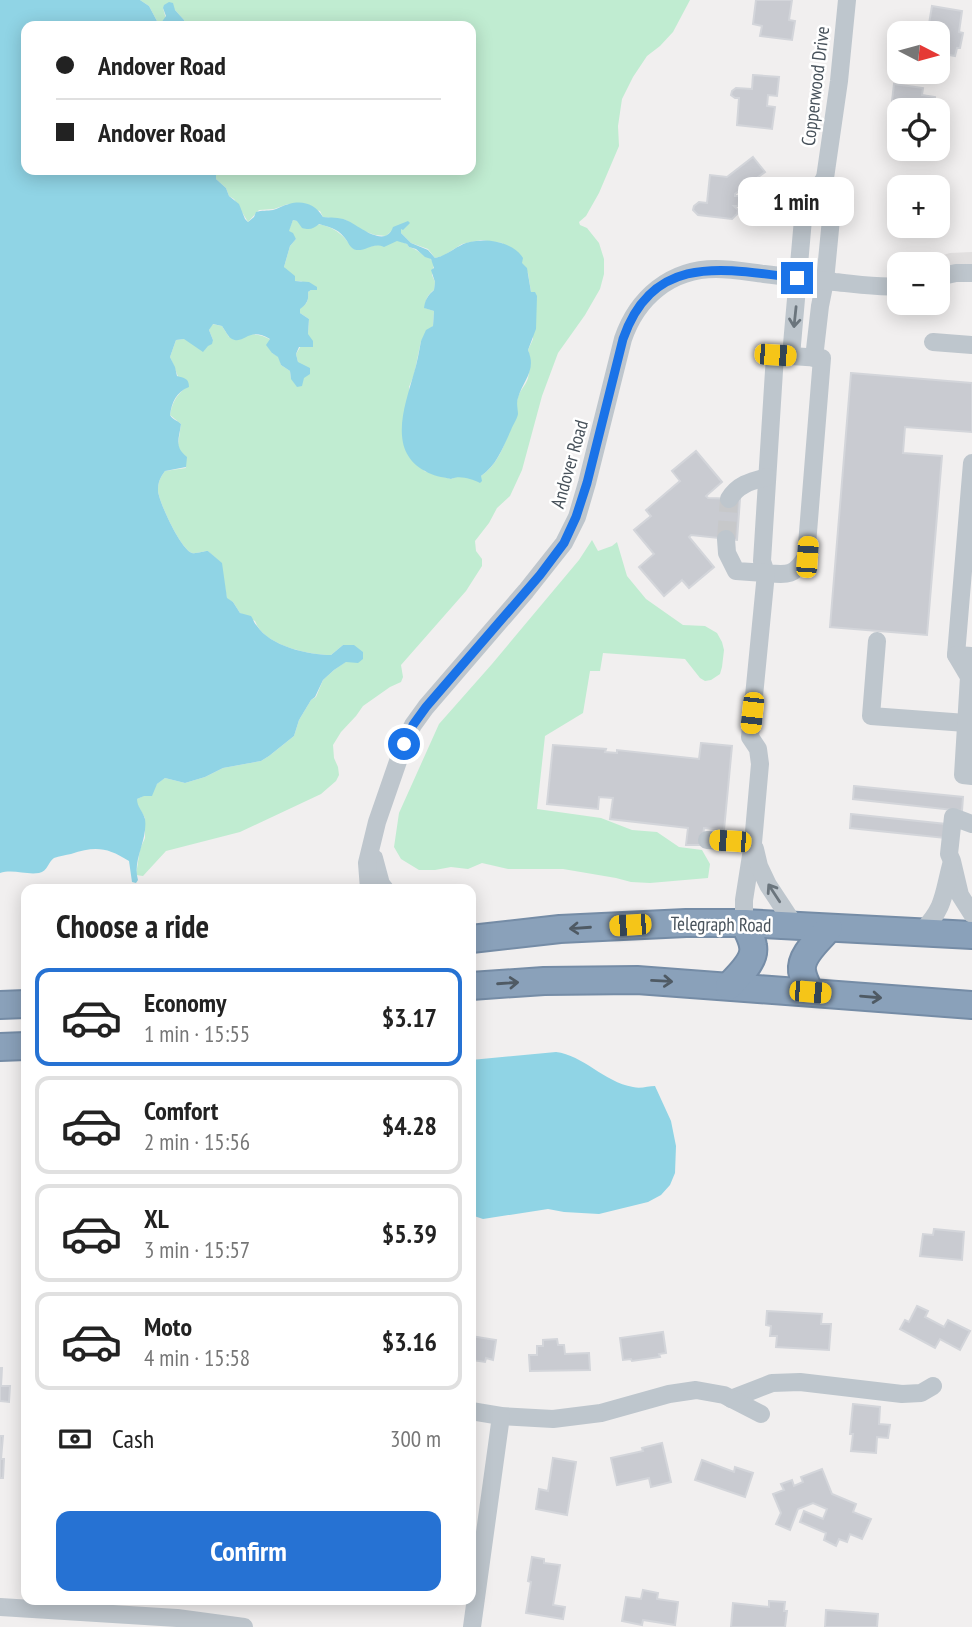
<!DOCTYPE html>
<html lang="en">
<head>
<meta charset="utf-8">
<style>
	body { margin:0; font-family:"PT Sans Narrow",sans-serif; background:#f6f6f6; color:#222; height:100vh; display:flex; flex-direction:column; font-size:26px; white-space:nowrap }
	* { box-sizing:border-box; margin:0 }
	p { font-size:23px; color:#767676 }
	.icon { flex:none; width:38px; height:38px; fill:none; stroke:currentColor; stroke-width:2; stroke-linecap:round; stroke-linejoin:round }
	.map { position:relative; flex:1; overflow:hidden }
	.panel { position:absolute; left:21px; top:884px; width:455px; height:721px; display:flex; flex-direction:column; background:#fff; border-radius:14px; box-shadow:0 4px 18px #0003 }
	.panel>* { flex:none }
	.top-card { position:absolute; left:21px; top:21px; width:455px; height:154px; border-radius:14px; box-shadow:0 4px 18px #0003; display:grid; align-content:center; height:154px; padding:0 35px; background:#fff }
	.needle { width:46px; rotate:96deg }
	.tools { position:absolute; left:887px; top:21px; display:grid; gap:14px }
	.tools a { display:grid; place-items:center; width:63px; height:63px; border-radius:14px; background:#fff; box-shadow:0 4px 18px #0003; font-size:35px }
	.end { position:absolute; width:32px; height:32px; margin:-16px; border:9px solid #1a73e8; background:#fff; box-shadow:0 0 0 4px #fff }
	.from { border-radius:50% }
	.bubble { position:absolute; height:49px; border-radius:14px; background:#fff; box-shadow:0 4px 18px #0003; font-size:23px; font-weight:700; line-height:49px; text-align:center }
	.car { position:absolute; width:21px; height:42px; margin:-21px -10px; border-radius:9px; box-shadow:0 0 5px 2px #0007; background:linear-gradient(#f5c518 24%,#345 0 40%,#f5c518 0 76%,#345 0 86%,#f5c518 0) }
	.top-card b { display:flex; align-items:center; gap:24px; height:66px; font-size:26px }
	.top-card b+b { border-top:2px solid #e0e0e0 }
	.top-card i { width:18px; height:18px; background:#222 }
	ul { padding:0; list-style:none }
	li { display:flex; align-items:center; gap:21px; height:98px; margin:0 14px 10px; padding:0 21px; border:4px solid #e0e0e0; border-radius:14px }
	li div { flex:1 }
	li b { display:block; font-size:26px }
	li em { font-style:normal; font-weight:700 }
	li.current { border-color:#2672d3 }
	li>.icon { width:63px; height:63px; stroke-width:1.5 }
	h2 { padding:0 35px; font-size:32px; line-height:84px }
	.pay { display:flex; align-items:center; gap:18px; height:77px; padding:0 35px; font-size:26px }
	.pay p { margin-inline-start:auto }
	.action { display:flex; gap:14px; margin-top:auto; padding:14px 35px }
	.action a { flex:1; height:80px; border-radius:14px; background:#2672d3; color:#fff; font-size:28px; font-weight:700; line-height:80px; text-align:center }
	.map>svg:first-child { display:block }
	.education { fill:#e2e0e0 }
	.green { fill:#c0ecd1 }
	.water { fill:#90d4e5 }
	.building { fill:#c9cbd1; stroke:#d3d5da; stroke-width:2 }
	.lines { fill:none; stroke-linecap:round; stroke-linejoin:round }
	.minor-tunnel { stroke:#c7c8ca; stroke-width:18; stroke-dasharray:18 9; stroke-linecap:butt }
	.highway-casing { stroke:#758ca6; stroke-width:30 }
	.minor { stroke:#bec6cd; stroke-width:18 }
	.highway { stroke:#8aa1ba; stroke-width:26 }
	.oneway { stroke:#6b757d }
	.oneway2 { stroke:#4f5a64 }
	.route { stroke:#1a73e8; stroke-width:9 }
	.labels { text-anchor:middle; stroke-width:5; stroke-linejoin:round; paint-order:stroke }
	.street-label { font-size:19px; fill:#48525b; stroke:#fff }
</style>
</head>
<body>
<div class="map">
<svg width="972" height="1627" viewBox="0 0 972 1627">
	<rect width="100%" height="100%" fill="#f1efef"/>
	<path class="education" d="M972,252V270L938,267V264H910L950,253Z"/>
	<g class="green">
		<path d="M140,0H690L673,32L660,46L647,56L633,77L622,99L618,126L619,146L599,193L586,216L579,222L580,225L587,228L599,243L604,259V274L600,289L585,315L558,353L542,396L522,470L510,496L497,508L489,523L475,541L476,551L482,559V566L466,591L401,665L403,677L401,682L390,687L363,706L356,716L341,732L333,745L334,758L338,767L339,775L336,781L321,794L240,832L166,851L143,876L136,875L140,849L145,838V818L137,804V799C148,795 155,784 165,778L185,783L205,777L223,768L261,761L269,756L294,736L299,720L311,700L316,697L323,680L334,670L347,661L358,662L343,645L331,655C308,655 263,645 255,621L240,613L233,602L227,599L221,563L208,551C204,551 196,554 192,553C181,550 159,502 158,491C158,482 160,478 165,471L186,468L178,445L181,424L170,415C172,404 175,397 184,389C178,378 175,368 170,357L176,340L184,339L213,340L209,330L212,324L222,326L229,337C244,335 257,331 271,340L272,353L279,357L281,365L290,371L291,379L298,362L296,354L308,334L309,319L300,313V308C307,305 309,300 308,292L311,290H317L301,281H294L284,267L290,246L296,239L288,232L293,220C309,224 326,222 339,233C346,238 349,245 356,250L397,240L407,244L409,247C418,249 422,256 430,258L434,264L432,275L435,282L434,290C428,294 425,300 425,308L434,311L433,326L421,341L414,375L409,387L424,471L451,479L456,477L481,476C505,460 511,424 518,397C520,390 526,385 528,378C530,370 531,358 528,350L533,339L531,292L528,273L521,263L522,260L502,243L481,240L462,244L443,256L435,258L428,249L411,243L401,233V229L397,226L386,236L375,235L361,230L346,220L323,217L320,211L288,204L274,209L259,210L248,222L234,199L229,196L226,188L216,179V170H471V26H184V20L175,10L163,8L166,19L162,23H158L149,6Z"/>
		<path d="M592,540L598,551L612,546L617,542L627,576L646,599L683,625L705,626L717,633L722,642L724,650L722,667L720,674L711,680L705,681L700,678L685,659L603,653L600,671H590L583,713L545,736L537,809L601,818L632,830L657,832L679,847L702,850L710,864L708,878L650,883L631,882L616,878L563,869H508L482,863L468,869L451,867L435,870H419L401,859L394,847L399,813L439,724L492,664L579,560Z"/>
	</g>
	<g class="water">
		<path d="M0,0H140L149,6L158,23H161L166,16L163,8L164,5L169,2L173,3L175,10L184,20V26H26V170H216V179L226,188L229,196L239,204L245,219L248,222L254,217L256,212C262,210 267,211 273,210C278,209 283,205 289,204C303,200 315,204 323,217C330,218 339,217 346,220C357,224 385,250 393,227L408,221L410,223L403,230L401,229V233L411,243L428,250L435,258C446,256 455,247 466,243C483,237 513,241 523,258L522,263L527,268L531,292H535L537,296L536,329L528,350C537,371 523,380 518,398C516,403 518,409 518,414C517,419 513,425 511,430C503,447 497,465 481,476L482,481L480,483C471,479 460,475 451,479C442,477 433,476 425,471C387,451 405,405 414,373C417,363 419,352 421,341L426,330L433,326L434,311L424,308C425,300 428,295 434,290L435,282L431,270L434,268L431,259L425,257L416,249L409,247L407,244L397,241L384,247C373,242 367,251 356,250C350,249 348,241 344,237C337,228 328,227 319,224C313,229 310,230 302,228L297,221L293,220L289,231L293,233L296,239L290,246L284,267L295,276V281L309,282L317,287V290H311L308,292C309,300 307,304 300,309V313L309,319L308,334L313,341V347H299L296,354L298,362L310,368V374L304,378L302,386L297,387L291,379L290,371L281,365L278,357L272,353L266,345L270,339C248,326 245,345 232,339C228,337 225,330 222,326L213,324L209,330L213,340L212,344L208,346L203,352L184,339L176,340L170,357L175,367L177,376C184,378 189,378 189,387C176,392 172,402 170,415C173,420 177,420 181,424C179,439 174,447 187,457L186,467L165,471C160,478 158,482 158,491C159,502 181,550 192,553C196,554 204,551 208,551L222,563L227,598L233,602L240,613L251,616C253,619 254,623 257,626C270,646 308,655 331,655L343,645H354L363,652V659L358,663L346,662L334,670L323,680L315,697L311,700L299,720L294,736L269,756L261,761L223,768L205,777L185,783L165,778L157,784L152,796H144L137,799C137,807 143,811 145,819C148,840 132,860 138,880L136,883L132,882L129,861C107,847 95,846 71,854C66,855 59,856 54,858C48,862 48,871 39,873C26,875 13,869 0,873Z"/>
		<path d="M556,1052C583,1055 604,1082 633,1087C641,1089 648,1086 655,1086L671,1121L676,1146L675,1173L670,1185L661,1195L648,1202L599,1214L564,1212L548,1209L483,1219L474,1216L471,1213V1060Z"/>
	</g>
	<g class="building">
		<path d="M756,0H792L789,20L795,21L792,40L760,36L762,26L753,24Z"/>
		<path d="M932,6L962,11L959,32L963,33L960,48H957L955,56L938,53V40H940L942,26L929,24Z"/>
		<path d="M753,75L779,77L777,96L768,95L767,106L775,107L772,129L737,125L739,98H735L731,95L732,91L736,88L752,89Z"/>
		<path d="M894,84L923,88L922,95L935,97L933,110H914L915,104L892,101Z"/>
		<path d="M891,128L900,129V146L889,145Z"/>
		<path d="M753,157L765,172L735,194V196H740L738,206H734L738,210L737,214L732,219L698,215L693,210L694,206L699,202L707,203L710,175L727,177Z"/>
		<path d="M904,178L933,181L932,187H903Z"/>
		<path d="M891,209L900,210V227L889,225Z"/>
		<path d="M851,373L972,383V432L905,427L903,453L942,456L927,635L830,627Z"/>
		<path d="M696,451L722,482L706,496L708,498L740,499L737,540L691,535L689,537L714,567L689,588L682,580L664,596L639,567L654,554L634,530L651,516L646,510L680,481L672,471Z"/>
		<path d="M701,743L732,746L724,830L704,828L702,845H686L688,828L610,819L613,798L599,797L598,809L547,804L553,745L606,749L605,752L617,753V750L699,759Z"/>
		<path d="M854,786L963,797L962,811L853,799Z"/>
		<path d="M851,814L946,824L945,838L850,828Z"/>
		<path d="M934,1229L964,1232L962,1260L920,1256L923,1234L933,1235Z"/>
		<path d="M917,1306L928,1311L925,1317L944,1327L948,1320L970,1331L960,1350L940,1339L935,1348L900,1329L905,1320L909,1322Z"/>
		<path d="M767,1311L822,1314L821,1324H831L829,1350L776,1347L777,1336H770L771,1326L766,1325Z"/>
		<path d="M663,1332L666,1353L659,1354L660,1357L632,1361L631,1359L623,1360L620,1338Z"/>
		<path d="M471,1336L496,1340L493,1360L486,1358L485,1362L471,1360Z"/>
		<path d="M557,1339L558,1345H564L565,1354L589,1353L590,1370L530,1371L529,1355H537V1346H543V1340Z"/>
		<path d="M0,1368H2L1,1386H10L9,1402L0,1401Z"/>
		<path d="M853,1404L880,1407L879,1424L890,1425L888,1438L877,1437L876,1453L851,1451L853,1434H850Z"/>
		<path d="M0,1436H3L1,1459H4L3,1478H0Z"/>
		<path d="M662,1443L671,1482L651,1487L649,1478L617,1485L611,1458L643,1451L642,1448Z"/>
		<path d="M553,1458L576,1462L567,1515L536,1509L539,1489L548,1491Z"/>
		<path d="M702,1460L734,1472L735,1467L753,1473L745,1497L695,1480Z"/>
		<path d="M822,1469L832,1494L856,1504L853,1512L871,1519L862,1539L850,1534L847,1542L839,1539L836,1546L824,1540L826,1533L800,1522L804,1511L823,1519L827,1509L813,1503L798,1509L790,1530L776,1524L781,1513L773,1494L784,1490L781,1484L792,1480L794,1486L803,1482L801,1477Z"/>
		<path d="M532,1557L544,1559V1563L560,1565L553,1605L565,1607L563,1619L526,1613L531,1582L528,1581Z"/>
		<path d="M643,1590L658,1593L657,1599L678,1602L675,1625L643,1620L642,1625L622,1621L626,1597L641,1599Z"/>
		<path d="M769,1601L785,1602L784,1611H787L785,1627H731L733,1603L769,1607Z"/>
		<path d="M826,1610L878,1614L877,1627H825Z"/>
	</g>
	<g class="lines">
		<path class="minor-tunnel" d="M726,539L729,499"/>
		<g class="highway-casing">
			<g id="highway">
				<path d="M471,939L560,929L686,923H744L972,935"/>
				<path d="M471,986L544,981L637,980L972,1005"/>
				<path d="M729,986C738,976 756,961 753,946C752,938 747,930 744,923"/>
				<path d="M810,992C807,986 803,978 802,971C800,955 819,940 829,928"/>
				<path d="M0,1005L26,1004"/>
				<path d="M0,1047L26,1046"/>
			</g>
		</g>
		<g class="minor">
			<path d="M938,277L956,273H972"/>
			<path d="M933,342L972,345"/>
			<path d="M775,355L822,358L806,557C794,576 788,575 766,573L762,561Z"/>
			<path d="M791,356L803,219L810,199L825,178"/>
			<path d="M814,358L820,306L825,281L831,219L829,201L825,178L839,81L847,0"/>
			<path d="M729,499C738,484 752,481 767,477"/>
			<path d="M726,539L727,553L736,571L766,573L750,737L758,749L760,764L753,843L744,900V923"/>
			<path d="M877,641L871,716L966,723"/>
			<path d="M956,655L972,463"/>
			<path d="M972,656L956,655L969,677L963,775L972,776"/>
			<path d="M972,824L953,817L949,854L952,861L960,895L972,914"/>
			<path d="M707,840L753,843"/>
			<path d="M755,849L759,866L768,885L795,926"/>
			<path d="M374,858L381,884L385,889"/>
			<path d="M369,889L367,863L377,822L404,744L413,725L426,707L526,591L564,543L577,517L587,483L623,339C637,298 670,269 716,269C732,269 748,272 764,274C788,277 811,279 835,282C856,284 878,288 900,286"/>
			<path d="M922,931C945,907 943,895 951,865"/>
			<path d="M731,1399L772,1383L800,1382L902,1394L921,1393L933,1386"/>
			<path d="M471,1411L501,1416L553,1419L601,1413L669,1394L696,1390L724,1395L761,1414"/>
			<path d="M0,1607L177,1618L244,1627"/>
			<path d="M472,1627L501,1416"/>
		</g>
		<use href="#highway" class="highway"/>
	</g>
	<defs><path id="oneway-shaft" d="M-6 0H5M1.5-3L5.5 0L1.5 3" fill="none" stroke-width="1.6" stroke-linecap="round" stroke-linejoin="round" transform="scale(1.75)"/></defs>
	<g class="oneway">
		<use href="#oneway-shaft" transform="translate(795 317) rotate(96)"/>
		<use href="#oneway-shaft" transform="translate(774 893) rotate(-123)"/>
	</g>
	<g class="oneway2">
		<use href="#oneway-shaft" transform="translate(580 928) rotate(176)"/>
		<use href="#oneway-shaft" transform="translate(662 981) rotate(3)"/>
		<use href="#oneway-shaft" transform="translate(508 983) rotate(-4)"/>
		<use href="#oneway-shaft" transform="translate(871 997) rotate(5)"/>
	</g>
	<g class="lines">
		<path class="route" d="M404,744L413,725L426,707L540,575L564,543L576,517L587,483L623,339C653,252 725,269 797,278"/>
	</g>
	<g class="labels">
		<g class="street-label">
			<text transform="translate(815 86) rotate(-83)" y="7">Copperwood Drive</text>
			<text transform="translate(569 464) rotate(-74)" y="7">Andover Road</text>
			<text transform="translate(721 924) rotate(1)" y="7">Telegraph Road</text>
		</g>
	</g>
</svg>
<div class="tools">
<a><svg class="needle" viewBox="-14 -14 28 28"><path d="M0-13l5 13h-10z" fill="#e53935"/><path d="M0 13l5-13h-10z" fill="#767676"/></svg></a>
<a><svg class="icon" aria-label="locate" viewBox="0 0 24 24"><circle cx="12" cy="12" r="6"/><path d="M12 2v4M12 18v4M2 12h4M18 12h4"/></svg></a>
<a>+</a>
<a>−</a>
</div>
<i class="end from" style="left:404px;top:744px"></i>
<i class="end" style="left:797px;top:278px"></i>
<div class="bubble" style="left:738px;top:177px;width:116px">1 min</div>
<i class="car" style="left:775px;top:355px;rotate:94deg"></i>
<i class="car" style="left:807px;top:557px;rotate:4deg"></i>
<i class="car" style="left:752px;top:713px;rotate:186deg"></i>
<i class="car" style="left:730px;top:841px;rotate:274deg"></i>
<i class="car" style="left:630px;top:925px;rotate:266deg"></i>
<i class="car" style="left:810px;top:992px;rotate:95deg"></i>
<div class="top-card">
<b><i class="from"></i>Andover Road</b>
<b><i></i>Andover Road</b>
</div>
<section class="panel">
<h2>Choose a ride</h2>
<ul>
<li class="current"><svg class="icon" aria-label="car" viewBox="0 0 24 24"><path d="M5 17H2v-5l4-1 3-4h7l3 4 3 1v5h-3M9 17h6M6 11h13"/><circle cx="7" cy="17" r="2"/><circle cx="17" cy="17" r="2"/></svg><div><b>Economy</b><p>1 min · 15:55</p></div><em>$3.17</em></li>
<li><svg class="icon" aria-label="car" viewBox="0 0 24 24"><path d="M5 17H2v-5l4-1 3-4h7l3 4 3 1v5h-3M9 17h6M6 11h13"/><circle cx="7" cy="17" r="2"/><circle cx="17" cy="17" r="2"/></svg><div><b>Comfort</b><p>2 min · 15:56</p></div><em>$4.28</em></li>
<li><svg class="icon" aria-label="car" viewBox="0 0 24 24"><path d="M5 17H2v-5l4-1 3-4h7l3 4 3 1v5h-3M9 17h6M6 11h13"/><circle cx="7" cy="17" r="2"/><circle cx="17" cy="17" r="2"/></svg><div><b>XL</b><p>3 min · 15:57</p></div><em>$5.39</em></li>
<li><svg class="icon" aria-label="car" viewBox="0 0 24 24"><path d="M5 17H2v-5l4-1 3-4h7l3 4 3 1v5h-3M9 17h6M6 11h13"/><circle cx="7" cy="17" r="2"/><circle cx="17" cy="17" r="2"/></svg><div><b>Moto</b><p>4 min · 15:58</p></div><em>$3.16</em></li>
</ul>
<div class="pay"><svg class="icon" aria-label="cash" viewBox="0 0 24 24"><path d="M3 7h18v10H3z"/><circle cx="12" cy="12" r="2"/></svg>Cash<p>300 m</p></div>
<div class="action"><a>Confirm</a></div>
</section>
</div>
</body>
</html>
